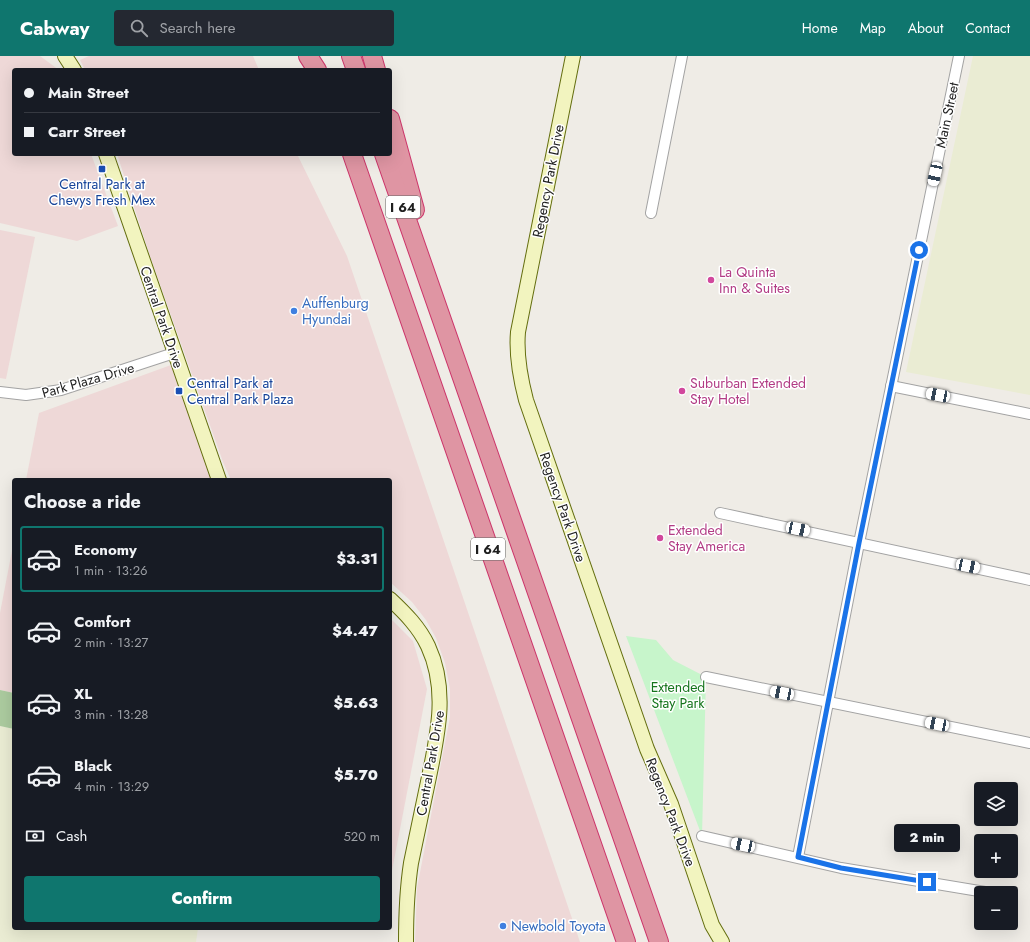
<!DOCTYPE html>
<html lang="en">
<head>
<meta charset="utf-8">
<style>
	body { margin:0; font-family:Jost,sans-serif; background:#242831; color:#f1f3f6; height:100vh; display:flex; flex-direction:column; font-size:15px; white-space:nowrap }
	* { box-sizing:border-box; margin:0 }
	p { font-size:13px; color:#9ea1a6 }
	.icon { flex:none; width:22px; height:22px; fill:none; stroke:currentColor; stroke-width:2; stroke-linecap:round; stroke-linejoin:round }
	.map { position:relative; flex:1; overflow:hidden }
	.panel { position:absolute; left:12px; top:422px; width:380px; height:452px; display:flex; flex-direction:column; background:#171b24; border-radius:4px; box-shadow:0 4px 16px #0002 }
	.panel>* { flex:none }
	.banner { position:absolute; left:12px; top:12px; width:380px; height:88px; border-radius:4px; box-shadow:0 4px 16px #0002; display:grid; align-content:center; height:88px; padding:0 12px; background:#171b24 }
	.controls { position:absolute; left:974px; top:726px; display:grid; gap:8px }
	.controls a { display:grid; place-items:center; width:44px; height:44px; border-radius:4px; background:#171b24; box-shadow:0 4px 16px #0002; font-size:20px }
	.end { position:absolute; width:18px; height:18px; margin:-9px; border:5px solid #1a73e8; background:#fff; box-shadow:0 0 0 2px #fff }
	.from { border-radius:50% }
	.bubble { position:absolute; height:28px; border-radius:4px; background:#171b24; box-shadow:0 4px 16px #0002; font-size:13px; font-weight:800; line-height:28px; text-align:center }
	.car { position:absolute; width:12px; height:24px; margin:-12px -6px; border-radius:5px; box-shadow:0 0 3px 1px #0007; background:linear-gradient(#fff 24%,#345 0 40%,#fff 0 76%,#345 0 86%,#fff 0) }
	.banner b { display:flex; align-items:center; gap:14px; height:38px; font-size:15px }
	.banner b+b { border-top:1px solid #363941 }
	.banner i { width:10px; height:10px; background:#f1f3f6 }
	ul { padding:0; list-style:none }
	li { display:flex; align-items:center; gap:12px; height:66px; margin:0 8px 6px; padding:0 4px; border:2px solid transparent; border-radius:4px }
	li div { flex:1 }
	li b { display:block; font-size:15px }
	li em { font-style:normal; font-weight:800 }
	li.selected { border-color:#0f766e }
	li>.icon { width:36px; height:36px; stroke-width:1.5 }
	h2 { padding:0 12px; font-size:18px; line-height:48px }
	.pay { display:flex; align-items:center; gap:10px; height:44px; padding:0 12px; font-size:15px }
	.pay p { margin-inline-start:auto }
	.button { display:flex; gap:8px; margin-top:auto; padding:8px 12px }
	.button a { flex:1; height:46px; border-radius:4px; background:#0f766e; color:#fff; font-size:16px; font-weight:800; line-height:46px; text-align:center }
	header { display:flex; align-items:center; gap:24px; box-sizing:border-box; height:56px; padding:0 20px; background:#0f766e; color:#fff }
	header strong { font-size:19px }
	nav { display:flex; gap:22px; margin-inline-start:auto; font-size:14px }
	.search { width:280px; height:36px; background:#242831; display:flex; align-items:center; gap:10px; box-sizing:border-box; padding:0 14px; border-radius:4px; color:#9ea1a6; font-size:15px }
	.map>svg:first-child { display:block }
	.commercial { fill:#eed8d7 }
	.farmland { fill:#eaecd3 }
	.forest { fill:#accb9f }
	.park { fill:#c7f5cb }
	.lines { fill:none; stroke-linecap:round; stroke-linejoin:round }
	.street-casing { stroke:#a3a3a3; stroke-width:12 }
	.secondary-casing { stroke:#646e0f; stroke-width:16 }
	.highway-casing { stroke:#cc356a; stroke-width:20 }
	.street { stroke:#fff; stroke-width:10 }
	.secondary { stroke:#f2f4bf; stroke-width:14 }
	.highway { stroke:#df95a3; stroke-width:18 }
	.route { stroke:#1a73e8; stroke-width:5 }
	.transit-dot { fill:#1a4fb4; stroke:#fff; stroke-width:1.5 }
	.hotel-dot { fill:#d1479c; stroke:#fff; stroke-width:1.5 }
	.shop-dot { fill:#3f7fe0; stroke:#fff; stroke-width:1.5 }
	.labels { text-anchor:middle; stroke-width:3; stroke-linejoin:round; paint-order:stroke }
	.shield { fill:#fff; stroke:#626262; stroke-width:1 }
	.shield-label { font-size:13px; font-weight:bold; fill:#1f1f1f }
	.street-label { font-size:14px; fill:#1f1f1f; stroke:#fff }
	.transit-label { font-size:14px; fill:#164399; stroke:#fff }
	.hotel-label { font-size:14px; fill:#b23c85; stroke:#fff; text-anchor:start }
	.shop-label { font-size:14px; fill:#366cbe; stroke:#fff; text-anchor:start }
	.park-label { font-size:14px; fill:#15751c; stroke:#fff }
</style>
</head>
<body>
<header>
<strong>Cabway</strong>
<div class="search"><svg class="icon" aria-label="search" viewBox="0 0 24 24"><circle cx="10" cy="10" r="6"/><path d="M15 15l6 6"/></svg>Search here</div>
<nav><a>Home</a><a>Map</a><a>About</a><a>Contact</a></nav>
</header>
<div class="map">
<svg width="1030" height="886" viewBox="0 0 1030 886">
	<rect width="100%" height="100%" fill="#efece6"/>
	<g class="commercial">
		<path d="M0,0H40L59,14H14V98H91L118,170L77,185L0,167Z"/>
		<path d="M89,0H253L259,14H85L80,4Z"/>
		<path d="M117,98H297L347,200L580,886H415L417,832L450,661V633L445,607L436,582L426,564L412,546L390,526V424H231L223,406L150,200Z"/>
		<path d="M0,174L35,181L6,323L0,322Z"/>
		<path d="M171,309L213,424H26L39,357Z"/>
		<path d="M14,484V637L0,634V557Z"/>
		<path d="M390,562L413,585L427,633L390,825Z"/>
	</g>
	<g class="farmland">
		<path d="M973,0H1030V339L906,316Z"/>
		<path d="M0,670L14,673V872H198L196,886H0Z"/>
	</g>
	<path class="forest" d="M0,634L14,637V673L0,670Z"/>
	<path class="park" d="M626,580L656,584L673,604L706,621L702,780Z"/>
	<g class="lines">
		<g class="street-casing">
			<g id="street">
				<path d="M651,157L682,0"/>
				<path d="M891,330L1030,358"/>
				<path d="M0,336L26,339L61,334L174,297"/>
				<path d="M720,457L1030,524"/>
				<path d="M706,621L1030,687"/>
				<path d="M702,780L841,812L985,836"/>
				<path d="M798,801L859,487L959,0"/>
			</g>
		</g>
		<g class="secondary-casing">
			<g id="secondary">
				<path d="M65,0L74,14"/>
				<path d="M573,0L518,276C516,299 520,321 526,344L647,693L671,748L712,869L722,886"/>
				<path d="M106,98L219,424"/>
				<path d="M390,543C405,557 419,571 428,590C448,633 438,677 429,721C423,750 417,778 411,807C407,833 406,860 406,886"/>
			</g>
		</g>
		<g class="highway-casing">
			<g id="highway">
				<path d="M308,0L317,14"/>
				<path d="M351,0L356,14"/>
				<path d="M372,0L376,14"/>
				<path d="M390,63L415,154"/>
				<path d="M352,98L626,886"/>
				<path d="M384,98L659,886"/>
			</g>
		</g>
		<use href="#street" class="street"/>
		<use href="#secondary" class="secondary"/>
		<use href="#highway" class="highway"/>
	</g>
	<g class="lines">
		<path class="route" d="M919,194L859,487L798,801L841,812L927,826"/>
	</g>
	<g class="transit-dot">
		<rect x="98" y="109" width="8" height="8" rx="2"/>
		<rect x="175" y="331" width="8" height="8" rx="2"/>
	</g>
	<g class="hotel-dot">
		<circle cx="711" cy="224" r="4"/>
		<circle cx="682" cy="335" r="4"/>
		<circle cx="660" cy="482" r="4"/>
	</g>
	<g class="shop-dot">
		<circle cx="294" cy="255" r="4"/>
		<circle cx="503" cy="870" r="4"/>
	</g>
	<g class="labels">
		<g class="shield">
			<rect x="386" y="140" width="34" height="22" rx="3"/>
			<rect x="471" y="482" width="34" height="22" rx="3"/>
		</g>
		<g class="shield-label">
			<text x="403" y="156">I 64</text>
			<text x="488" y="498">I 64</text>
		</g>
		<g class="street-label">
			<text transform="translate(947 59) rotate(-78)" y="5">Main Street</text>
			<text transform="translate(548 125) rotate(-79)" y="5">Regency Park Drive</text>
			<text transform="translate(162 261) rotate(71)" y="5">Central Park Drive</text>
			<text transform="translate(88 324) rotate(-16)" y="5">Park Plaza Drive</text>
			<text transform="translate(563 451) rotate(71)" y="5">Regency Park Drive</text>
			<text transform="translate(430 707) rotate(-80)" y="5">Central Park Drive</text>
			<text transform="translate(671 756) rotate(69)" y="5">Regency Park Drive</text>
		</g>
		<g class="transit-label">
			<text x="102" y="133">Central Park at<tspan x="102" dy="16">Chevys Fresh Mex</tspan></text>
			<text x="187" y="332" text-anchor="start">Central Park at<tspan x="187" dy="16">Central Park Plaza</tspan></text>
		</g>
		<g class="hotel-label">
			<text x="719" y="221">La Quinta<tspan x="719" dy="16">Inn &amp; Suites</tspan></text>
			<text x="690" y="332">Suburban Extended<tspan x="690" dy="16">Stay Hotel</tspan></text>
			<text x="668" y="479">Extended<tspan x="668" dy="16">Stay America</tspan></text>
		</g>
		<g class="shop-label">
			<text x="302" y="252">Auffenburg<tspan x="302" dy="16">Hyundai</tspan></text>
			<text x="511" y="875">Newbold Toyota</text>
		</g>
		<g class="park-label">
			<text x="678" y="636">Extended<tspan x="678" dy="16">Stay Park</tspan></text>
		</g>
	</g>
</svg>
<div class="controls">
<a><svg class="icon" aria-label="layers" viewBox="0 0 24 24"><path d="M12 4l9 5-9 5-9-5zM3 14l9 5 9-5"/></svg></a>
<a>+</a>
<a>−</a>
</div>
<i class="end from" style="left:919px;top:194px"></i>
<i class="end" style="left:927px;top:826px"></i>
<div class="bubble" style="left:894px;top:768px;width:66px">2 min</div>
<i class="car" style="left:935px;top:118px;rotate:192deg"></i>
<i class="car" style="left:938px;top:339px;rotate:281deg"></i>
<i class="car" style="left:798px;top:473px;rotate:102deg"></i>
<i class="car" style="left:968px;top:510px;rotate:102deg"></i>
<i class="car" style="left:782px;top:637px;rotate:281deg"></i>
<i class="car" style="left:937px;top:668px;rotate:281deg"></i>
<i class="car" style="left:743px;top:789px;rotate:282deg"></i>
<div class="banner">
<b><i class="from"></i>Main Street</b>
<b><i></i>Carr Street</b>
</div>
<section class="panel">
<h2>Choose a ride</h2>
<ul>
<li class="selected"><svg class="icon" aria-label="car" viewBox="0 0 24 24"><path d="M5 17H2v-5l4-1 3-4h7l3 4 3 1v5h-3M9 17h6M6 11h13"/><circle cx="7" cy="17" r="2"/><circle cx="17" cy="17" r="2"/></svg><div><b>Economy</b><p>1 min · 13:26</p></div><em>$3.31</em></li>
<li><svg class="icon" aria-label="car" viewBox="0 0 24 24"><path d="M5 17H2v-5l4-1 3-4h7l3 4 3 1v5h-3M9 17h6M6 11h13"/><circle cx="7" cy="17" r="2"/><circle cx="17" cy="17" r="2"/></svg><div><b>Comfort</b><p>2 min · 13:27</p></div><em>$4.47</em></li>
<li><svg class="icon" aria-label="car" viewBox="0 0 24 24"><path d="M5 17H2v-5l4-1 3-4h7l3 4 3 1v5h-3M9 17h6M6 11h13"/><circle cx="7" cy="17" r="2"/><circle cx="17" cy="17" r="2"/></svg><div><b>XL</b><p>3 min · 13:28</p></div><em>$5.63</em></li>
<li><svg class="icon" aria-label="car" viewBox="0 0 24 24"><path d="M5 17H2v-5l4-1 3-4h7l3 4 3 1v5h-3M9 17h6M6 11h13"/><circle cx="7" cy="17" r="2"/><circle cx="17" cy="17" r="2"/></svg><div><b>Black</b><p>4 min · 13:29</p></div><em>$5.70</em></li>
</ul>
<div class="pay"><svg class="icon" aria-label="cash" viewBox="0 0 24 24"><path d="M3 7h18v10H3z"/><circle cx="12" cy="12" r="2"/></svg>Cash<p>520 m</p></div>
<div class="button"><a>Confirm</a></div>
</section>
</div>
</body>
</html>
